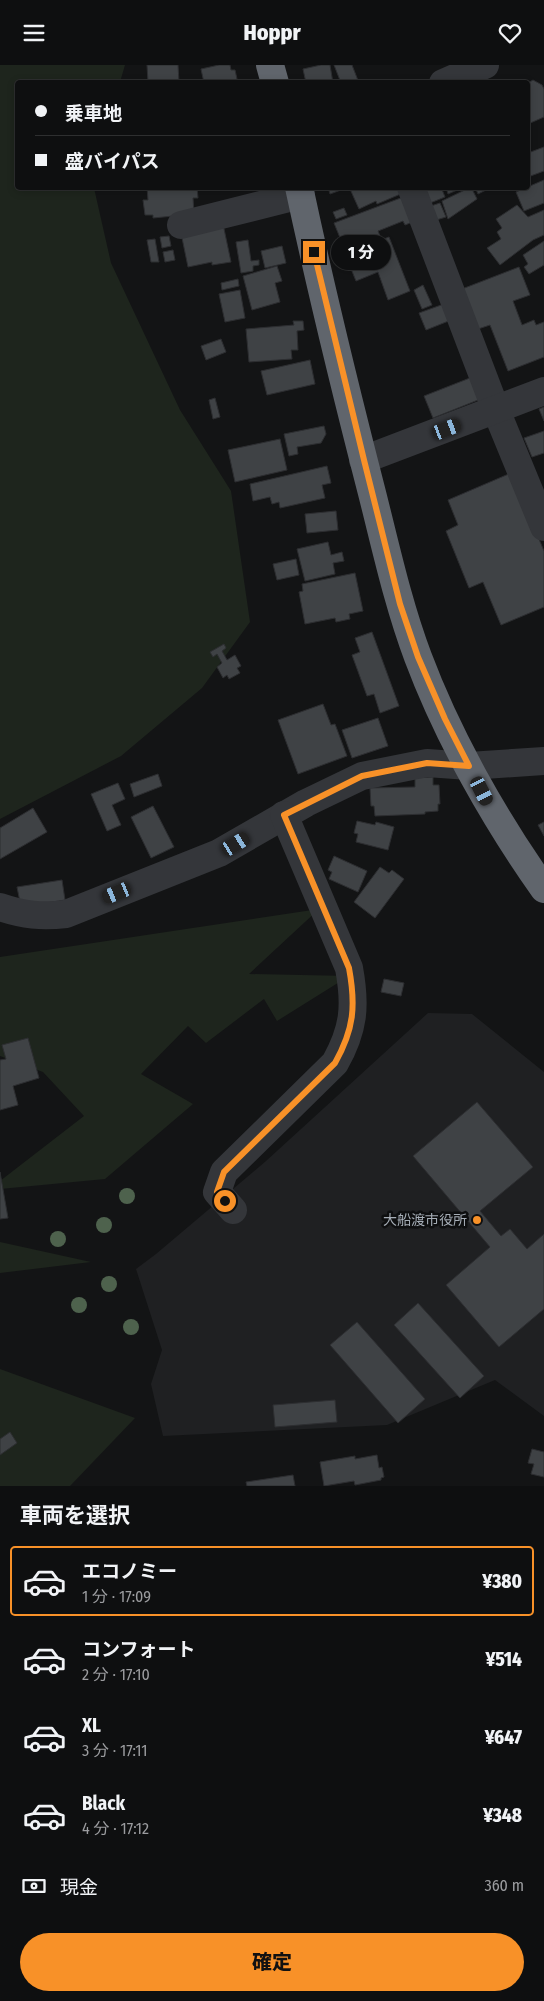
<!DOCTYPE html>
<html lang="ja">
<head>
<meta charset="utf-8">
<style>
	body { margin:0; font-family:"Fira Sans Condensed","Noto Sans JP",sans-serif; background:#171819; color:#f1f3f6; height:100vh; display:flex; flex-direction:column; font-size:19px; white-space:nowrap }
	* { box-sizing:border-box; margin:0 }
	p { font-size:16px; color:#9b9c9f }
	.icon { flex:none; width:28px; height:28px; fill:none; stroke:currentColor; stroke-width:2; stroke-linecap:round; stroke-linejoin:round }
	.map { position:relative; height:1421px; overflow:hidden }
	.details { display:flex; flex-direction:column; background:#0e0f10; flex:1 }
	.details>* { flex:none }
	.top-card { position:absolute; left:15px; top:15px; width:515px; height:110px; border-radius:5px; box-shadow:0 2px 8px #0003,0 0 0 1px #2e2f30; display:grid; align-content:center; height:110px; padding:0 20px; background:#0e0f10 }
	.end { position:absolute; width:22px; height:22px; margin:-11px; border:6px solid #f89128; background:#111; box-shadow:0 0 0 2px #111 }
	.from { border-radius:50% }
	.bubble { position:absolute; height:35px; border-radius:18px; background:#0e0f10; box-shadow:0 2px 8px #0003,0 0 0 1px #2e2f30; font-size:16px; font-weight:800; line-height:35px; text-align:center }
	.car { position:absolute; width:15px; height:30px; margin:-15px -8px; border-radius:6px; box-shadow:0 0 4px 1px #0007; background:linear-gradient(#222 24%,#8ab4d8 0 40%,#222 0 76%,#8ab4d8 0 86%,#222 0) }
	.top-card b { display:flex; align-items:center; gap:18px; height:48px; font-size:19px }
	.top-card b+b { border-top:1px solid #2e2f30 }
	.top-card i { width:12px; height:12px; background:#f1f3f6 }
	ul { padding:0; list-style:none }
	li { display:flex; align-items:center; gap:15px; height:70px; margin:0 10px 8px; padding:0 10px; border:2px solid transparent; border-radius:5px }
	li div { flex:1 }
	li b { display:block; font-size:19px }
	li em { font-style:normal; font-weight:800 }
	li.current { border-color:#f89128 }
	li>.icon { width:45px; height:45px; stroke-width:1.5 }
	h2 { padding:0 20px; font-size:22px; line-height:60px }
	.pay { display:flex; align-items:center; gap:12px; height:55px; padding:0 20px; font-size:19px }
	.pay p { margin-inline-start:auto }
	.button { display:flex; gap:10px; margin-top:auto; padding:10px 20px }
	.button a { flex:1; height:58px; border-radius:30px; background:#f89128; color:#111; font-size:20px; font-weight:800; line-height:58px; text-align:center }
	header { display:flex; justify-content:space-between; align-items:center; height:65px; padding:0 20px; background:#0e0f10; font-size:22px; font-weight:800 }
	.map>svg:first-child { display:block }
	.built { fill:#1f2022 }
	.green { fill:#1e251d }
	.building { fill:#3f4245; stroke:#2d2e31 }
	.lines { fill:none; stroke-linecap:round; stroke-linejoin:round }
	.minor { stroke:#34363a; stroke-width:28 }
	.highway { stroke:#60656c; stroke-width:28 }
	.tree { fill:#4e624d }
	.route { stroke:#f89128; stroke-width:6 }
	.poi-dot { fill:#f89128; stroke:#0e0f10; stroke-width:2 }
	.labels { text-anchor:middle; stroke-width:5; stroke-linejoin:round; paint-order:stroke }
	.poi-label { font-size:14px; fill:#a5adb6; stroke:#0e0f10; text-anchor:end }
</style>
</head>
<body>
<header><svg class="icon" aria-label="menu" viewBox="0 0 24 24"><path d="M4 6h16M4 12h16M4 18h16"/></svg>Hoppr<svg class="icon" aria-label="heart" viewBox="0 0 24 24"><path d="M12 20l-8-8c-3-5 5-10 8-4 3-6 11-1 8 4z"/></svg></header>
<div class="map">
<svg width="544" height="1421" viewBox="0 0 544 1421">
	<rect width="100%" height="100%" fill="#131415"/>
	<path class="built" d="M428,948L472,949L544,1007V1351L495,1315L387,1360L163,1371L151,1319L162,1285L136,1204L156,1189L266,1096Z"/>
	<g class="green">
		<path d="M0,0H125L120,17L18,18V122L94,123L111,198L180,345L231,426L250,557L202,623L121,691L0,754Z"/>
		<path d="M319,844L249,909L349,911L277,956L264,934L206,978L188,961L141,1009L193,1039L105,1114L0,1124V1116L84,1051L43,1007L0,991V892Z"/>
		<path d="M0,1177L91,1197L0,1208Z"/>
		<path d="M0,1304L135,1353L70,1421H0Z"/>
	</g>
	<g class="building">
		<path d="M147,0H178L179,17L148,18Z"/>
		<path d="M219,0H230L231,5H235L237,14L234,15L235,18H204L201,4Z"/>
		<path d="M321,0H330L333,18H306L303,4Z"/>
		<path d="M334,0H352L359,18H341Z"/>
		<path d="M533,15L542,20L544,24V52L528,59V18Z"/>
		<path d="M544,82V106L528,112V88Z"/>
		<path d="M544,115V138L524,146L516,127Z"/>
		<path d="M147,122H197L198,133H193L194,149L153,153V150H145L143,135H148Z"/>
		<path d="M328,122H340L341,125L330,129Z"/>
		<path d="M354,122H401L403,128L377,139L376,136L359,144L350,124Z"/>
		<path d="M418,122H441L445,132L425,140Z"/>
		<path d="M446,122H464L448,129Z"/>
		<path d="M471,122L477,134L448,154L442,136Z"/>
		<path d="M475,122H487L488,124L478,129Z"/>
		<path d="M406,131L415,156L405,160L403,156L378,166L380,171L345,185L334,158Z"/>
		<path d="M440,138L446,152L433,156L428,142Z"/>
		<path d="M517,140L528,152L544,145V170L533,175L500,200L487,183L501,174L497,167L502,163L496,154Z"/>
		<path d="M344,143L347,150L336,154L333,147Z"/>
		<path d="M223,159L231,197L212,200V197L188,202L181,168Z"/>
		<path d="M169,171L171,181L162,183L160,172Z"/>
		<path d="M389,172L410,226L388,235L378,207L356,216L345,189Z"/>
		<path d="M155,174L159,197H151L147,175Z"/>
		<path d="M248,175L251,196L259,195V200L253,201V206L241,208L236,177Z"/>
		<path d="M544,176V200L529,209L524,202L528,199L523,190Z"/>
		<path d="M282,181L286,198L265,203L261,186Z"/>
		<path d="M173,185L175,195L165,197L163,187Z"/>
		<path d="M277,201L282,216L275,218L280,237L252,245L243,211Z"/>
		<path d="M519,202L530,230L513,236L522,260L534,255L536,260L544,257V292L508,306L490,260L478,264L462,224Z"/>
		<path d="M238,214L239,221L222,225L221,218Z"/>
		<path d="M423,220L432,240L422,244L414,225Z"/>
		<path d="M240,225L245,253L225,257L219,229Z"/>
		<path d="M444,239L451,255L426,265L419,248Z"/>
		<path d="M293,256H303L304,265L297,266L298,285H291L292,294L249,297L246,264L294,260Z"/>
		<path d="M221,274L226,287L206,295L201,281Z"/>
		<path d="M310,295L315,319L267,330L261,306Z"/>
		<path d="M475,311L483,333L433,353L424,331Z"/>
		<path d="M215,333L220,352L213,354L209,335Z"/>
		<path d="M544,342V356L539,344Z"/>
		<path d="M324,361L326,369L321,378L297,382L298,389L289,391L284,369Z"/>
		<path d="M544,366V388L532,392L524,373Z"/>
		<path d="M280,374L287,405L235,417L228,385Z"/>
		<path d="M327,401L331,418L322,420L325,433L280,443L279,437L272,439L270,432L253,436L250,419Z"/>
		<path d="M511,408L544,486V542L501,560L483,517L469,523L446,466L458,460L448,435Z"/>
		<path d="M336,446L338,465L307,468L305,449Z"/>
		<path d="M328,477L331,490L342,487L344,496L333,498L335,509L305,516L297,484Z"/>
		<path d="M296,494L299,510L277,515L273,499Z"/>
		<path d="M355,508L363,546L349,549L350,554L336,557L335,553L305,559L299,527L303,526L302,519Z"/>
		<path d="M372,567L399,641L380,648L374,629L367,631L352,590L360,587L355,573Z"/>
		<path d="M224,579L226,583L222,586L227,595L235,590L241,601L237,603L240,608L229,614L227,610L223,613L217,602L222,598L217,589L213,592L210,587Z"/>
		<path d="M323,639L331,660L335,659L347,691L298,709L278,655Z"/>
		<path d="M378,653L388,681L352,693L342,665Z"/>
		<path d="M158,709L162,721L134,732L130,719Z"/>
		<path d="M433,712V720H439L440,739H438V746L425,747V749L375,751L374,741H371L370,723L415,722V713Z"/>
		<path d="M118,718L125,734L112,740L121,760L107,766L91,729Z"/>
		<path d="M153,741L174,782L151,793L131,752Z"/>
		<path d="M33,743L47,767L0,794V763Z"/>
		<path d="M357,756L375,760L376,757L394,762L388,785L356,777L358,769L354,768Z"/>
		<path d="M544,757V771L538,760Z"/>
		<path d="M334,791L367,806L358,827L329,814L332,807L328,805Z"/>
		<path d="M380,802L389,808L392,805L404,814L375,853L354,837Z"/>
		<path d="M62,815L65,835L21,842L17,822Z"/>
		<path d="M384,914L404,918L401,931L381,927Z"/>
		<path d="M28,973L39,1013L13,1021L18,1040L0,1045V995L6,994L2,980Z"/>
		<path d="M477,1037L533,1102L480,1146L501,1171L510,1164L527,1184L544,1169V1244L499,1282L446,1220L490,1182L413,1091Z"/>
		<path d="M0,1107L8,1153L0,1154Z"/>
		<path d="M418,1238L484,1311L460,1333L394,1260Z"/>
		<path d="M357,1257L425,1334L398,1358L330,1280Z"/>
		<path d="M335,1335L337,1357L275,1362L273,1340Z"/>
		<path d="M10,1367L17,1378L0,1390V1374Z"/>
		<path d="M532,1384L544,1387V1412L531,1409L534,1399L528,1398Z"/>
		<path d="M377,1390L379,1403L382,1402L384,1412L381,1413V1415L355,1420L354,1416L324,1421L320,1397L355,1391V1394Z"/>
		<path d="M293,1410L295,1421H247L246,1417Z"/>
	</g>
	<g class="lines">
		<g class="minor">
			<path d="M443,18L485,0"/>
			<path d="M411,122L496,345L544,462"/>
			<path d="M181,160L301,130"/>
			<path d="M363,395L544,326"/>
			<path d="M0,842C23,850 42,852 66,849L219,788L306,738L362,711L427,698L469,701L544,696"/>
			<path d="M233,1145L217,1127L224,1107L335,998C354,964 356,941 349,903L284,750"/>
		</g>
		<g class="highway">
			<path d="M270,0L275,18"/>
			<path d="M299,122C321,225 346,327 372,428C386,483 398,539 418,592C448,672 495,755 544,824"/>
		</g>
	</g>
	<g class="tree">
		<circle cx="127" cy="1131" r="8"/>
		<circle cx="104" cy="1160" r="8"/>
		<circle cx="58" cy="1174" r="8"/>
		<circle cx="109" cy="1219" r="8"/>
		<circle cx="79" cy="1240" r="8"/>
		<circle cx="131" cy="1262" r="8"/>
	</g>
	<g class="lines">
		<path class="route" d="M225,1136L217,1127L224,1107L335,998C354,964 356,941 349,903L284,750L362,711L427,698L469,701L445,654L418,592L400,539L364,395L314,187"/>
	</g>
	<circle class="poi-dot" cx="477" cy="1155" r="5"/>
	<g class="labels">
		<g class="poi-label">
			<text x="467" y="1160">大船渡市役所</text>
		</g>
	</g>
</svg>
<i class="end from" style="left:225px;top:1136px"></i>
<i class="end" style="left:314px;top:187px"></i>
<div class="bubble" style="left:331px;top:170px;width:60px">1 分</div>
<i class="car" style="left:447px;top:364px;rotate:69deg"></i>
<i class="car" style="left:482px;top:726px;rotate:153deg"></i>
<i class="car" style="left:236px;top:779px;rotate:59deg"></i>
<i class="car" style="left:117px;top:828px;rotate:248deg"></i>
<div class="top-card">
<b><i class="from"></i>乗車地</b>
<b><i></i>盛バイパス</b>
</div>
</div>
<section class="details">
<h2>車両を選択</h2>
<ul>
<li class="current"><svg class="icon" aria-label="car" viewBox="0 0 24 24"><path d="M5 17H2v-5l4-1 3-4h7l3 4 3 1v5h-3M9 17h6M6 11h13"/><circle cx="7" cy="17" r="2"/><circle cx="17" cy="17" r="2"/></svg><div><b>エコノミー</b><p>1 分 · 17:09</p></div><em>¥380</em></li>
<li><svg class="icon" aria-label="car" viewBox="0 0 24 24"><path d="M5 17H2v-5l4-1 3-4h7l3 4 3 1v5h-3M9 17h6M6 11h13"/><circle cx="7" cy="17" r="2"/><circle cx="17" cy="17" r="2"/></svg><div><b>コンフォート</b><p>2 分 · 17:10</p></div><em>¥514</em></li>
<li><svg class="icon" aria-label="car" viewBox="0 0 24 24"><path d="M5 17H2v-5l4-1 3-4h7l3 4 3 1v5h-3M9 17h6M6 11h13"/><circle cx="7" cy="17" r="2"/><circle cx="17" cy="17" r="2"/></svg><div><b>XL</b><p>3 分 · 17:11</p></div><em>¥647</em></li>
<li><svg class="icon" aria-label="car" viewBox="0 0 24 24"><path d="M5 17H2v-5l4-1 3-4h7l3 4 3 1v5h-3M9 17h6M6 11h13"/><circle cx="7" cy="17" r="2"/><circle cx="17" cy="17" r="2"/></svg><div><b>Black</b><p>4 分 · 17:12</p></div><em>¥348</em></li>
</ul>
<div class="pay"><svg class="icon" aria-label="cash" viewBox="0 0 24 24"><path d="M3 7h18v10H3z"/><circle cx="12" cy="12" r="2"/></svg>現金<p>360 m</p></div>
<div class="button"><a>確定</a></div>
</section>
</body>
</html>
